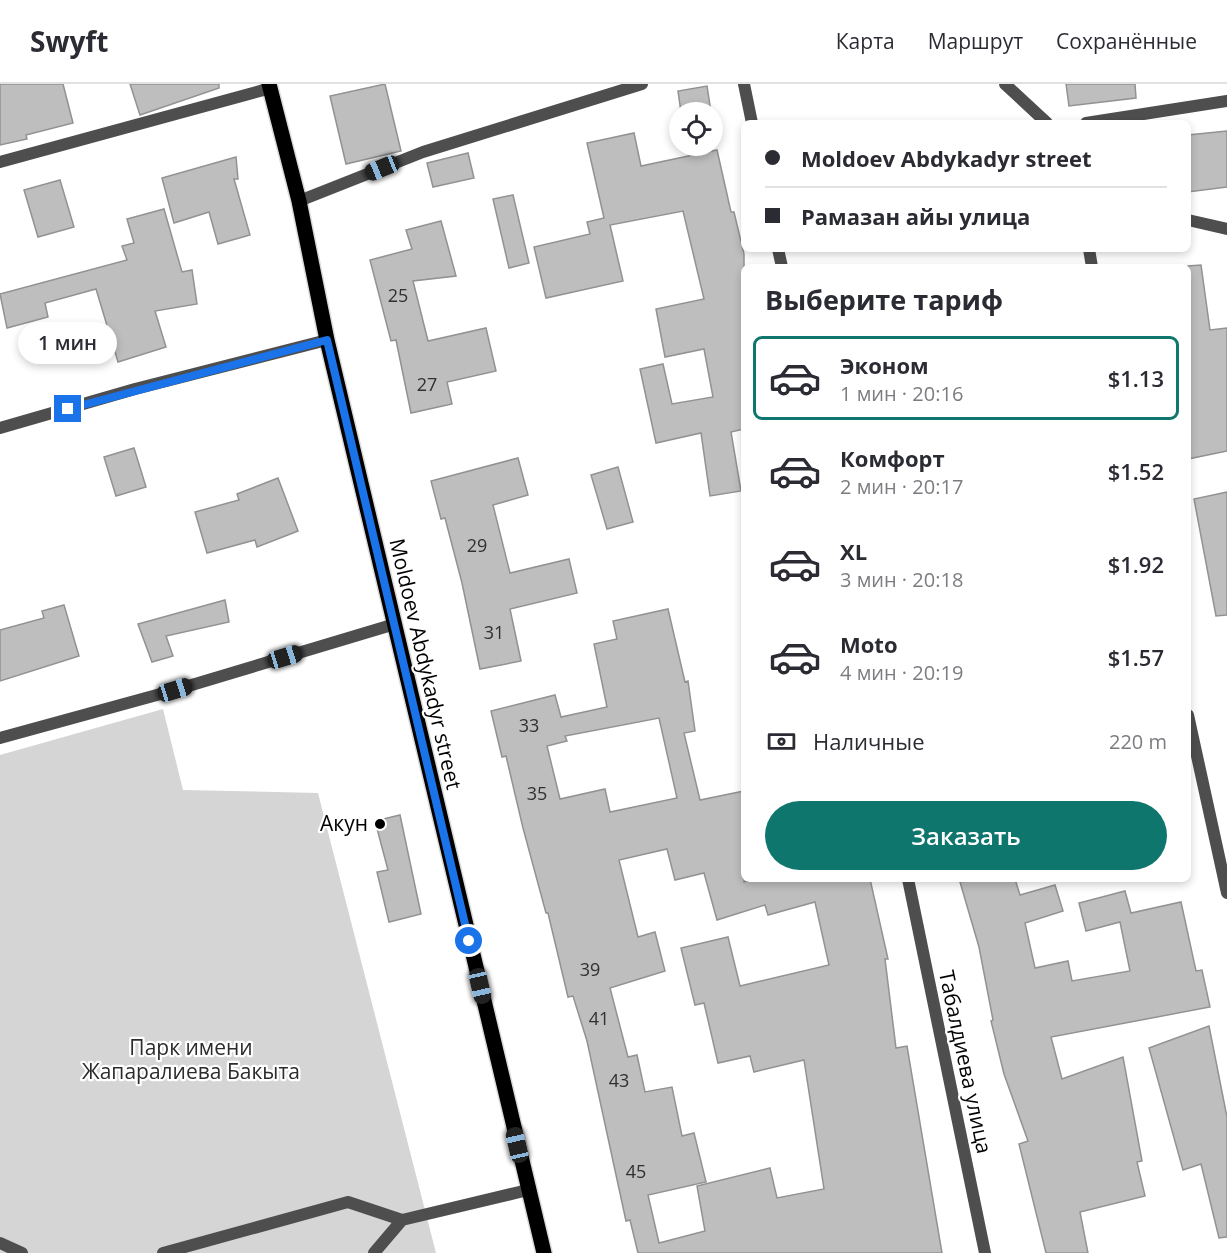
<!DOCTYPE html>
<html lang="ru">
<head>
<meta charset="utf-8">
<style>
	body { margin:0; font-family:"Open Sans",sans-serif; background:#f2f2f3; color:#2b2b33; height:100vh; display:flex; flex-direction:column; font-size:22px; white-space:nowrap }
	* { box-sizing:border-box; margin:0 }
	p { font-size:20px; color:#7c7c81 }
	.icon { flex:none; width:33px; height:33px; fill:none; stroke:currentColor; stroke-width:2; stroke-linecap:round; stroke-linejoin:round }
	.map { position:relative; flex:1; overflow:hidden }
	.side { position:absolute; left:741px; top:180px; width:450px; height:618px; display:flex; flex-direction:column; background:#fff; border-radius:9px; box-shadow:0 3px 9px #0003 }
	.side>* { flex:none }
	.banner { position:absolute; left:741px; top:36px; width:450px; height:132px; border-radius:9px; box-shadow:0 3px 9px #0003; display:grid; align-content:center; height:132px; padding:0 24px; background:#fff }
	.buttons { position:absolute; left:669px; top:18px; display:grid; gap:12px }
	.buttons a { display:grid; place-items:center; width:54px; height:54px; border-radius:50%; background:#fff; box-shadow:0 3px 9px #0003; font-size:30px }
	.end { position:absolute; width:27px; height:27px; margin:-14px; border:8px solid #1a73e8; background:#fff; box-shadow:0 0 0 3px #fff }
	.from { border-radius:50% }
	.bubble { position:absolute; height:42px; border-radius:21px; background:#fff; box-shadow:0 3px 9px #0003; font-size:20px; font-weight:600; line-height:42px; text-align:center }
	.car { position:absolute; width:18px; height:36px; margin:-18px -9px; border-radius:8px; box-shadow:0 0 4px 2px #0007; background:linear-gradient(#222 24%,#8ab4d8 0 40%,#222 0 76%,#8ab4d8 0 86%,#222 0) }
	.banner b { display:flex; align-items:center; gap:21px; height:57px; font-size:22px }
	.banner b+b { border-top:2px solid #e1e1e2 }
	.banner i { width:15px; height:15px; background:#2b2b33 }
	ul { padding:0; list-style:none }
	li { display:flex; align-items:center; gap:18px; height:84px; margin:0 12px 9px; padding:0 12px; border:3px solid transparent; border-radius:9px }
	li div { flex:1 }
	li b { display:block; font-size:22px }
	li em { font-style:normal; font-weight:600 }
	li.current { border-color:#0f766e }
	li>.icon { width:54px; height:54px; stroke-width:1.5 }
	h2 { padding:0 24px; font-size:27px; line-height:72px }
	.pay { display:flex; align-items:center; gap:15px; height:66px; padding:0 24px; font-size:22px }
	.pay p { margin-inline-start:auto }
	.action { display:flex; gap:12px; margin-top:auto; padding:12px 24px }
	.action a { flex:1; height:69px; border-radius:36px; background:#0f766e; color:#fff; font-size:24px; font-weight:600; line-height:69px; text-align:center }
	header { display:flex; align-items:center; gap:36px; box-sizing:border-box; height:84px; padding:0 30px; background:#fff; border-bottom:2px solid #e1e1e2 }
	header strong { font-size:28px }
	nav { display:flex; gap:33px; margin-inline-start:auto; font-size:21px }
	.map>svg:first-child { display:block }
	.green { fill:#d5d5d5 }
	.building { fill:#bebebe; stroke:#929292; stroke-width:1.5; fill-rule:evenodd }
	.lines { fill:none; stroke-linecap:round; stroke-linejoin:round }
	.primary-casing { stroke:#dbdbdb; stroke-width:18 }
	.service { stroke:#4e4e4e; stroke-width:12 }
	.minor { stroke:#4e4e4e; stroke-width:12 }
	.primary { stroke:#000; stroke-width:15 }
	.route { stroke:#1a73e8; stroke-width:8 }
	.poi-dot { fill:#000; stroke:#fff; stroke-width:2 }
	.labels { text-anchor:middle; stroke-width:4.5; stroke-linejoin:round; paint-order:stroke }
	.number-label { font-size:18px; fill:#303030 }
	.street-label { font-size:21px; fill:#000; stroke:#fff }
	.poi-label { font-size:21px; fill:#000; stroke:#fff; text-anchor:end }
	.park-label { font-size:21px; fill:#2c2c2c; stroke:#fff }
</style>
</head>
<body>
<header>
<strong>Swyft</strong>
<nav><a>Карта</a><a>Маршрут</a><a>Сохранённые</a></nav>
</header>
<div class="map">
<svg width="1227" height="1169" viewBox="0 0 1227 1169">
	<rect width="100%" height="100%" fill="#fff"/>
	<path class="green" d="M163,625L183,706L318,709L436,1169H0V671Z"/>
	<g class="building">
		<path d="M0,0H63L73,39L26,51L27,55L0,61Z"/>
		<path d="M130,0H219V4L140,31Z"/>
		<path d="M385,0L401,67L346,80L330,12Z"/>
		<path d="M1066,0H1135L1136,14L1069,22Z"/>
		<path d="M707,2L711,28H681L678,7Z"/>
		<path d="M1227,47V103L1188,108V51Z"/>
		<path d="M634,49L641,82L717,66L731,128H734L744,170V345L731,348L741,407L710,412L701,349L656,359L640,285L663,280L672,320L713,313L704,265L665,273L656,225L704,215L683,127L610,141L623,197L546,214L534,163L590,150L587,138L604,134L587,59Z"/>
		<path d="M468,69L474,94L433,103L427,79Z"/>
		<path d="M236,73L238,95H234L250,151L218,160L209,128L174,139L162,94Z"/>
		<path d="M60,96L74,143L38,153L24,106Z"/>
		<path d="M513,111L529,179L509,184L493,115Z"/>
		<path d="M164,125L182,188L192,186L197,220L155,227L166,263L118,278L96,205L45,219L48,233L7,244L0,210L127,176L122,162L134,159L127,135Z"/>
		<path d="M441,137L456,192L413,197L428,257L486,244L496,287L447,298L452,320L411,329L396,256L391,257L370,176L412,165L406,146Z"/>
		<path d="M1201,181L1210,246L1227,244V367L1188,375V182Z"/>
		<path d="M134,364L146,403L116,412L104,373Z"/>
		<path d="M518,374L528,411L493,421L510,489L569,475L577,509L510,525L521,577L480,585L462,499L445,434L441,435L431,397Z"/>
		<path d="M618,383L633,438L607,445L591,391Z"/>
		<path d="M278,394L298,447L257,463L255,456L207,469L195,428L239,416L237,410Z"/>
		<path d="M1227,408V531L1216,532L1194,415Z"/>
		<path d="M225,516L229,538L166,552L173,572L152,578L138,540Z"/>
		<path d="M64,521L79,572L0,597V546L44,534L42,527Z"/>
		<path d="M668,525L685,598L688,597L695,647L684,649L700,716L744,707V798L755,795H870L888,875H885L896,964L907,962L942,1169H638L630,1136L626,1137L587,957L573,912L568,913L548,829H546L523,744L506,672L502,673L491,627L555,611L561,633L607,623L594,560L617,555L613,537ZM659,634L677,714L610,728L605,705L560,715L547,662L567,657L565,652ZM667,765L675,796L704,789L717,836L765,821L768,831L815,818L829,881L740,902L728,853L681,864L695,921L704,919L718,979L750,972L754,988L804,976L824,1105L777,1114L770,1084L697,1102L705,1147L659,1159L648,1111L706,1098L694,1049L682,1052L672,1003L645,1008L637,971L628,973L610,904L665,887L655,848L638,853L619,776Z"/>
		<path d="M400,731L421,830L389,838L377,788L388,786L375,737Z"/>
		<path d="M972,795H1015L1020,811L1055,801L1063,827L1025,839L1035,884L1068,877L1072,897L1130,887L1120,838L1086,847L1079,819L1125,807L1131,829L1181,818L1196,887L1202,886L1210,923L1051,953L1062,995L1123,973L1142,1077L1137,1078L1145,1112L1080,1128L1088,1169H1046L1019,1060L1028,1057L1004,990L991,937L993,936L979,863L960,798Z"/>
		<path d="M1209,942L1227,1033V1153L1219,1154L1201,1080L1183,1086L1149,964Z"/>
	</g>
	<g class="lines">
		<g class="primary-casing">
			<path id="primary" d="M269,0L299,117L327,256L544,1169"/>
		</g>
		<g class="service">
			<path d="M0,1159L22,1169"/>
			<path d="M163,1169L348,1118L402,1136"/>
			<path d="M374,1169L402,1136L528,1106"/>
		</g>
		<g class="minor">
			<path d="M744,0L752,39"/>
			<path d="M1005,0L1047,39"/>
			<path d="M1086,39L1227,17"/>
			<path d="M0,78L271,4"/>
			<path d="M299,117L423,68L642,0"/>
			<path d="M1188,136L1227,145"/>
			<path d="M778,165L782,183"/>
			<path d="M1089,165L1092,183"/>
			<path d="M0,344L135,305L327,256"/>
			<path d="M1188,631L1227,809"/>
			<path d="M0,654L175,606L395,540"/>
			<path d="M908,795L985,1169"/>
		</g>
		<use href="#primary" class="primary"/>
	</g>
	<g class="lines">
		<path class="route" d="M68,325L327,256L469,857"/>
	</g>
	<circle class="poi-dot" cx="380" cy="740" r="6"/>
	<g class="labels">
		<g class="number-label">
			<text x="398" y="218">25</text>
			<text x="427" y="307">27</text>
			<text x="477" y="468">29</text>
			<text x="494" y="555">31</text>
			<text x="529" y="648">33</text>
			<text x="537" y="716">35</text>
			<text x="590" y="892">39</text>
			<text x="599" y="941">41</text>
			<text x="619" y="1003">43</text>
			<text x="636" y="1094">45</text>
		</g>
		<g class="street-label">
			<text transform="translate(425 580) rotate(77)" y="7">Moldoev Abdykadyr street</text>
			<text transform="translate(965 978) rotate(78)" y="7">Табалдиева улица</text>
		</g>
		<g class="poi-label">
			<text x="368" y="747">Акун</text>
		</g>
		<g class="park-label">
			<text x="191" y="971">Парк имени<tspan x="191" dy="24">Жапаралиева Бакыта</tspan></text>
		</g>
	</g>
</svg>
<div class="buttons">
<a><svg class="icon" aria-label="locate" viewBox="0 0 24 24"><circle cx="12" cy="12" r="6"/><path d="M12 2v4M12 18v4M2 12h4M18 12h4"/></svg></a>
</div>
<i class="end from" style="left:469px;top:857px"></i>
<i class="end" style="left:68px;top:325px"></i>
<div class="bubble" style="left:18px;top:238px;width:99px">1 мин</div>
<i class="car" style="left:382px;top:84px;rotate:248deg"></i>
<i class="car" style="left:285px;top:573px;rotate:73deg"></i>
<i class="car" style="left:175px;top:606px;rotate:73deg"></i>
<i class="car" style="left:480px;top:902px;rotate:167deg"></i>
<i class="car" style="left:517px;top:1061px;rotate:347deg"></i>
<div class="banner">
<b><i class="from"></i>Moldoev Abdykadyr street</b>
<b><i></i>Рамазан айы улица</b>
</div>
<section class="side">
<h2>Выберите тариф</h2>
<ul>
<li class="current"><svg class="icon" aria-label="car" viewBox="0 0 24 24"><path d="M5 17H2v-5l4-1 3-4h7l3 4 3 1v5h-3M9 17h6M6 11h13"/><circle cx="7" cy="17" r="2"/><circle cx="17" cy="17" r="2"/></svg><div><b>Эконом</b><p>1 мин · 20:16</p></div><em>$1.13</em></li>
<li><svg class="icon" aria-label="car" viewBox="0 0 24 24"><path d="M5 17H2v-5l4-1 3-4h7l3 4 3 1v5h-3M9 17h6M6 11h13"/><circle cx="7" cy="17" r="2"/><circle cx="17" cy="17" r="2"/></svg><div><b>Комфорт</b><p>2 мин · 20:17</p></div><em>$1.52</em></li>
<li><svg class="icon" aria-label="car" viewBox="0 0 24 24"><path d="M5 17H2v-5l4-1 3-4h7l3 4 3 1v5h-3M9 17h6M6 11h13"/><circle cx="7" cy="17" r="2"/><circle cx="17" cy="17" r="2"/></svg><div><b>XL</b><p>3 мин · 20:18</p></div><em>$1.92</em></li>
<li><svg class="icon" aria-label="car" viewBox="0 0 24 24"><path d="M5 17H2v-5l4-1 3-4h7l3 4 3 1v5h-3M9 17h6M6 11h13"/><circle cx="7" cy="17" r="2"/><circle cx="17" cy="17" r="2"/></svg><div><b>Moto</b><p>4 мин · 20:19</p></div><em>$1.57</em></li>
</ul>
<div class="pay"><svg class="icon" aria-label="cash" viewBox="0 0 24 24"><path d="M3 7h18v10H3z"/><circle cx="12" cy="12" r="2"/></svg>Наличные<p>220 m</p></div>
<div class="action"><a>Заказать</a></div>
</section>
</div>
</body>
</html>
